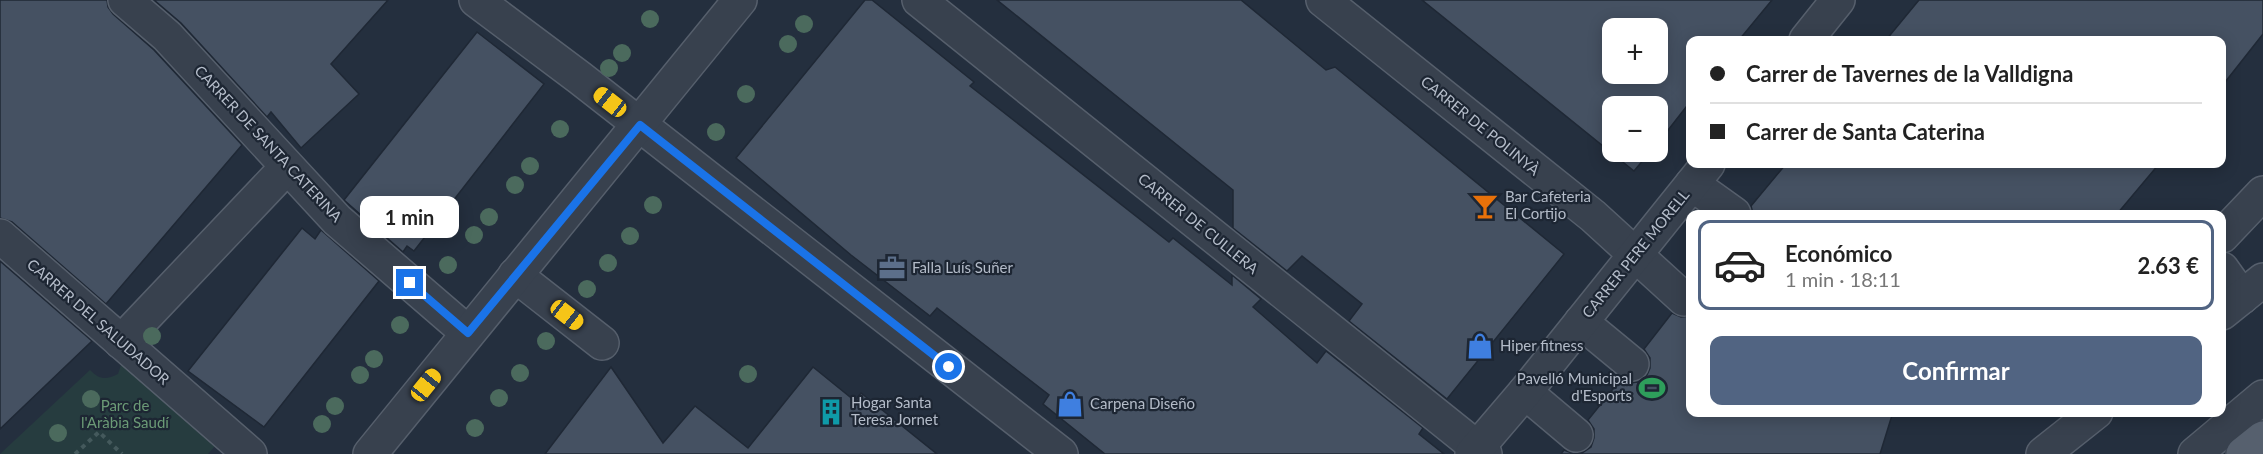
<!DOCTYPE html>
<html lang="es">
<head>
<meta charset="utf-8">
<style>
	body { margin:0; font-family:Lato,sans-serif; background:#f2f2f2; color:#222; height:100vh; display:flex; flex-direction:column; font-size:22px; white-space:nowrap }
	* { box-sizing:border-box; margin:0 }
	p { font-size:20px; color:#767676 }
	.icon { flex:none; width:33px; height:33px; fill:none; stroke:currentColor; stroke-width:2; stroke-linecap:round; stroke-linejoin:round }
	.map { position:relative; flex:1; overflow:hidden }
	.panel { position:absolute; left:1686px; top:210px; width:540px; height:207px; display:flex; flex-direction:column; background:#fff; border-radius:12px; box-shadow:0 3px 15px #0003 }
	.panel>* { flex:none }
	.hud { position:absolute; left:1686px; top:36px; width:540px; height:132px; border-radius:12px; box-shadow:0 3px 15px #0003; display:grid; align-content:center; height:132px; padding:0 24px; background:#fff }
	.fabs { position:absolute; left:1602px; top:18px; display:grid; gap:12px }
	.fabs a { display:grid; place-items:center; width:66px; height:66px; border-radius:12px; background:#fff; box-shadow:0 3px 15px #0003; font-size:30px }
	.end { position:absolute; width:27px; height:27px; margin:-14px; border:8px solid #1a73e8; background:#fff; box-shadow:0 0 0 3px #fff }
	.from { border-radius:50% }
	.bubble { position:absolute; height:42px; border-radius:12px; background:#fff; box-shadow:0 3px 15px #0003; font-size:20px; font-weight:700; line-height:42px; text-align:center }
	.car { position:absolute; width:18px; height:36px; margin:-18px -9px; border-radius:8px; box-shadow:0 0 4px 2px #0007; background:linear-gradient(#f5c518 24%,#345 0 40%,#f5c518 0 76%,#345 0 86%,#f5c518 0) }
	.hud b { display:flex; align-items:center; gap:21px; height:57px; font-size:22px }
	.hud b+b { border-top:2px solid #e0e0e0 }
	.hud i { width:15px; height:15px; background:#222 }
	ul { padding:10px 0 0; list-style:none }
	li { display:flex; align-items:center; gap:18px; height:90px; margin:0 12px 9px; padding:0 12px; border:3px solid transparent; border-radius:12px }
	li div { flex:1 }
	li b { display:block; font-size:22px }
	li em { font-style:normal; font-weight:700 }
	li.current { border-color:#516482 }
	li>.icon { width:54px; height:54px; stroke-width:1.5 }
	.button { display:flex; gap:12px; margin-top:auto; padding:12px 24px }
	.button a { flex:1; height:69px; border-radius:12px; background:#516482; color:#fff; font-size:24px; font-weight:700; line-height:69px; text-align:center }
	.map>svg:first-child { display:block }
	.green { fill:#263c3f }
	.building { fill:#455162; stroke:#1f2835; stroke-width:1.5; fill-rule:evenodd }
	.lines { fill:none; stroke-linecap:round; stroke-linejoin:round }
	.minor-casing { stroke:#565f6c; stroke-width:36 }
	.major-casing { stroke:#414a57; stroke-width:36 }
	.path { stroke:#44595c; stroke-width:4; stroke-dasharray:4.5 4.5; stroke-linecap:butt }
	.minor { stroke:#38414e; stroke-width:33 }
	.major { stroke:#56606e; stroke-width:33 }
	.tree { fill:#4b6a5d }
	.route { stroke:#1a73e8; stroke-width:8 }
	.labels { text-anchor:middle; stroke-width:4.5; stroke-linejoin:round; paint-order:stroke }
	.street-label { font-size:15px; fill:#b4bcc9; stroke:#1d2633 }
	.poi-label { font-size:15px; fill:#b4bcc9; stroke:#1d2633; text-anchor:start }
	.park-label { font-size:15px; fill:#6b9a76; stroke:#1d2633 }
</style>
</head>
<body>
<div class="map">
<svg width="2263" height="454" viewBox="0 0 2263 454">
	<rect width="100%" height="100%" fill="#242f3e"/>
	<path class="green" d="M118,355L215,446L208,454H0L90,370C100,380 106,380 118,374L122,362Z"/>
	<g class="building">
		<path d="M0,0H107L108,7L113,14L154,50L242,145L106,304L12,222L0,218Z"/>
		<path d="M154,0H388L331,64L359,94L301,148L271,112L267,117L181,23Z"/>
		<path d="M865,0H872L974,82L970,86L1169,242L1173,238L1232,285V275L1261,299L1253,307L1317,363L1326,351L1423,428L1419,434L1444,454H1105L1043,404L1049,395L937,308L930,316L851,255L736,158Z"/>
		<path d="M997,0H1241L1326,70L1335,67L1564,254L1447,399L1349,321L1362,304L1302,256L1287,271L1233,228V190Z"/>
		<path d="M1422,0H1772L1739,40H1690V102L1658,143V106H1612V152H1650L1634,171ZM1612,28H1658V74H1612Z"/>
		<path d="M1919,0H2263V34L2222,86V40H1886Z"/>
		<path d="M477,32L544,84L414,251L407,246L403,252L344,200Z"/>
		<path d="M1786,164H2159L2117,214H1753L1751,206Z"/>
		<path d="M302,228L315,239L321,230L379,281L264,427L188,371Z"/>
		<path d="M0,261L92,341L0,429Z"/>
		<path d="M1672,313L1681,317L1690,316V412H1893L1880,454H1561L1564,450L1572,453H1582L1591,447L1594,438V429L1588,420L1621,379L1629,383L1638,382L1647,375L1650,368V358L1644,349Z"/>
		<path d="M611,367L663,443L695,406L748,448L813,367L855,401L861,393L937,454H545Z"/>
	</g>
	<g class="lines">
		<g class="minor-casing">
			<g id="minor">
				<path d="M125,0L167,36L337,220L468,333"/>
				<path d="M476,0L580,78L1061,454"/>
				<path d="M919,0L1485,454"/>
				<path d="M1323,0L1593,216L1684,299"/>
				<path d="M1806,40L1838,0"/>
				<path d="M1692,184L1734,214"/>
				<path d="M0,236L250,454"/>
				<path d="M2222,236L2263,193"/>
				<path d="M2222,269L2242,297"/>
				<path d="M515,275L602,343"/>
				<path d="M2222,313L2263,280"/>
				<path d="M1581,322L1632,364"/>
				<path d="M121,342L287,167"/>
				<path d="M1525,392L1576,435"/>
				<path d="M370,454L740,0"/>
				<path d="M1472,454L1525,392L1708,164"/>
				<path d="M2043,454L2096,412"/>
				<path d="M2195,454L2263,397"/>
			</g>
		</g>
		<g class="major-casing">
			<path id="major" d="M2243,454L2263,438"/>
		</g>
		<path class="path" d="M75,454L99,432L122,454"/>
		<use href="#minor" class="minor"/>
		<use href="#major" class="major"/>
	</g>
	<g class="tree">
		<circle cx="650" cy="19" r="9"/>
		<circle cx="804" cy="24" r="9"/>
		<circle cx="788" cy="44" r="9"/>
		<circle cx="622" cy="53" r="9"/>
		<circle cx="609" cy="68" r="9"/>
		<circle cx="746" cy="94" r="9"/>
		<circle cx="560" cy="129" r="9"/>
		<circle cx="716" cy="132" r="9"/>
		<circle cx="530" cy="166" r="9"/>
		<circle cx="515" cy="185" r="9"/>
		<circle cx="653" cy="205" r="9"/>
		<circle cx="489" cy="217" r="9"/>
		<circle cx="474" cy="235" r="9"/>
		<circle cx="630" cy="236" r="9"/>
		<circle cx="608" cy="263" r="9"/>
		<circle cx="448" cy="265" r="9"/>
		<circle cx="587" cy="289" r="9"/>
		<circle cx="400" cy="325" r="9"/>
		<circle cx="152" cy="336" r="9"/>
		<circle cx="546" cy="341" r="9"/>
		<circle cx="374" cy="359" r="9"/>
		<circle cx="520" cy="373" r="9"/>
		<circle cx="748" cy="374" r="9"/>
		<circle cx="360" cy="375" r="9"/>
		<circle cx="499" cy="398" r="9"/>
		<circle cx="91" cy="399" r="9"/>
		<circle cx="335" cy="406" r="9"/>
		<circle cx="322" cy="424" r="9"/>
		<circle cx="475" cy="428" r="9"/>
		<circle cx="58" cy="433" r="9"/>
	</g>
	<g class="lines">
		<path class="route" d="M410,283L468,333L640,125L949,367"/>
	</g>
	<defs>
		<g id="bar-bare" transform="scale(2.07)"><path d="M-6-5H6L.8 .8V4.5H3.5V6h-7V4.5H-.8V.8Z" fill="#e8710a" stroke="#1d2633" stroke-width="2.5" paint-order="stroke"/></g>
		<g id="office-bare" transform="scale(2.07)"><path d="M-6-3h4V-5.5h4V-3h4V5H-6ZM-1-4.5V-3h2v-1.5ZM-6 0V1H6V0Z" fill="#5c6f8a" stroke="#1d2633" stroke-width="2.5" paint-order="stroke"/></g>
		<g id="shop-bare" transform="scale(2.07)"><path d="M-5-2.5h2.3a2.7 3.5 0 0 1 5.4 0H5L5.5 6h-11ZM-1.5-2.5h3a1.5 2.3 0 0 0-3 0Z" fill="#3f7fe0" stroke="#1d2633" stroke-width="2.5" paint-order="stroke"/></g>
		<g id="stadium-bare" transform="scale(2.07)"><path d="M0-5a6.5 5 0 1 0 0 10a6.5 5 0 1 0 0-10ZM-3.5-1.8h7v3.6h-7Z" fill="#2e9e5b" stroke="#1d2633" stroke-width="2.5" paint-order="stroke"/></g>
		<g id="building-bare" transform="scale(2.07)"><path d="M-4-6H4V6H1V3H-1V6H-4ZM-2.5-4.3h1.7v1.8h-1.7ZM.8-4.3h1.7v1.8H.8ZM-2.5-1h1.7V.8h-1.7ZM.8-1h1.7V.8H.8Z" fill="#0f9aa8" stroke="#1d2633" stroke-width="2.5" paint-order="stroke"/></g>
	</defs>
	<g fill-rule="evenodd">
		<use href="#bar-bare" x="1485" y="206"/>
		<use href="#office-bare" x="892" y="268"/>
		<use href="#shop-bare" x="1480" y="346"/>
		<use href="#stadium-bare" x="1652" y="388"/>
		<use href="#shop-bare" x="1070" y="404"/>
		<use href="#building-bare" x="831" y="412"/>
	</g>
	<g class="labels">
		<g class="street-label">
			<text transform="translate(1480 126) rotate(39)" y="5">CARRER DE POLINYÀ</text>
			<text transform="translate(268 144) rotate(47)" y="5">CARRER DE SANTA CATERINA</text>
			<text transform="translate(1198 224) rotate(39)" y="5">CARRER DE CULLERA</text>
			<text transform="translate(1636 254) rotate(-51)" y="5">CARRER PERE MORELL</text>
			<text transform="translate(98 322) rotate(41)" y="5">CARRER DEL SALUDADOR</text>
		</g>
		<g class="poi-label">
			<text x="1505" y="202">Bar Cafeteria<tspan x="1505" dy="17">El Cortijo</tspan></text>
			<text x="912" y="273">Falla Luís Suñer</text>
			<text x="1500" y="351">Hiper fitness</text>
			<text x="1632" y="384" text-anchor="end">Pavelló Municipal<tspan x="1632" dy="17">d'Esports</tspan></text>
			<text x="851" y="408">Hogar Santa<tspan x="851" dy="17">Teresa Jornet</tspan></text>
			<text x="1090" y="409">Carpena Diseño</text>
		</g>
		<g class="park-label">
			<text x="125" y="411">Parc de<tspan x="125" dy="17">l'Aràbia Saudí</tspan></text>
		</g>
	</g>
</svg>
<div class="fabs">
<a>+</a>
<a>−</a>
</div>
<i class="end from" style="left:949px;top:367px"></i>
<i class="end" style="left:410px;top:283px"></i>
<div class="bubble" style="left:360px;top:196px;width:99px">1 min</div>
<i class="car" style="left:610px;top:102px;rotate:308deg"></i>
<i class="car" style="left:567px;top:315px;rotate:128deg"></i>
<i class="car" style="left:426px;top:385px;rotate:39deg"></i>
<div class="hud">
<b><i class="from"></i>Carrer de Tavernes de la Valldigna</b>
<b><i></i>Carrer de Santa Caterina</b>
</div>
<section class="panel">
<ul>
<li class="current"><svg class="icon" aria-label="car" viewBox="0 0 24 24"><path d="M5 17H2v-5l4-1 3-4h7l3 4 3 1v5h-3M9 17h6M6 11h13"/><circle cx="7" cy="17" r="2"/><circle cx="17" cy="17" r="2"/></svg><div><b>Económico</b><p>1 min · 18:11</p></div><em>2.63 €</em></li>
</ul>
<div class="button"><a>Confirmar</a></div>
</section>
</div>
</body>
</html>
